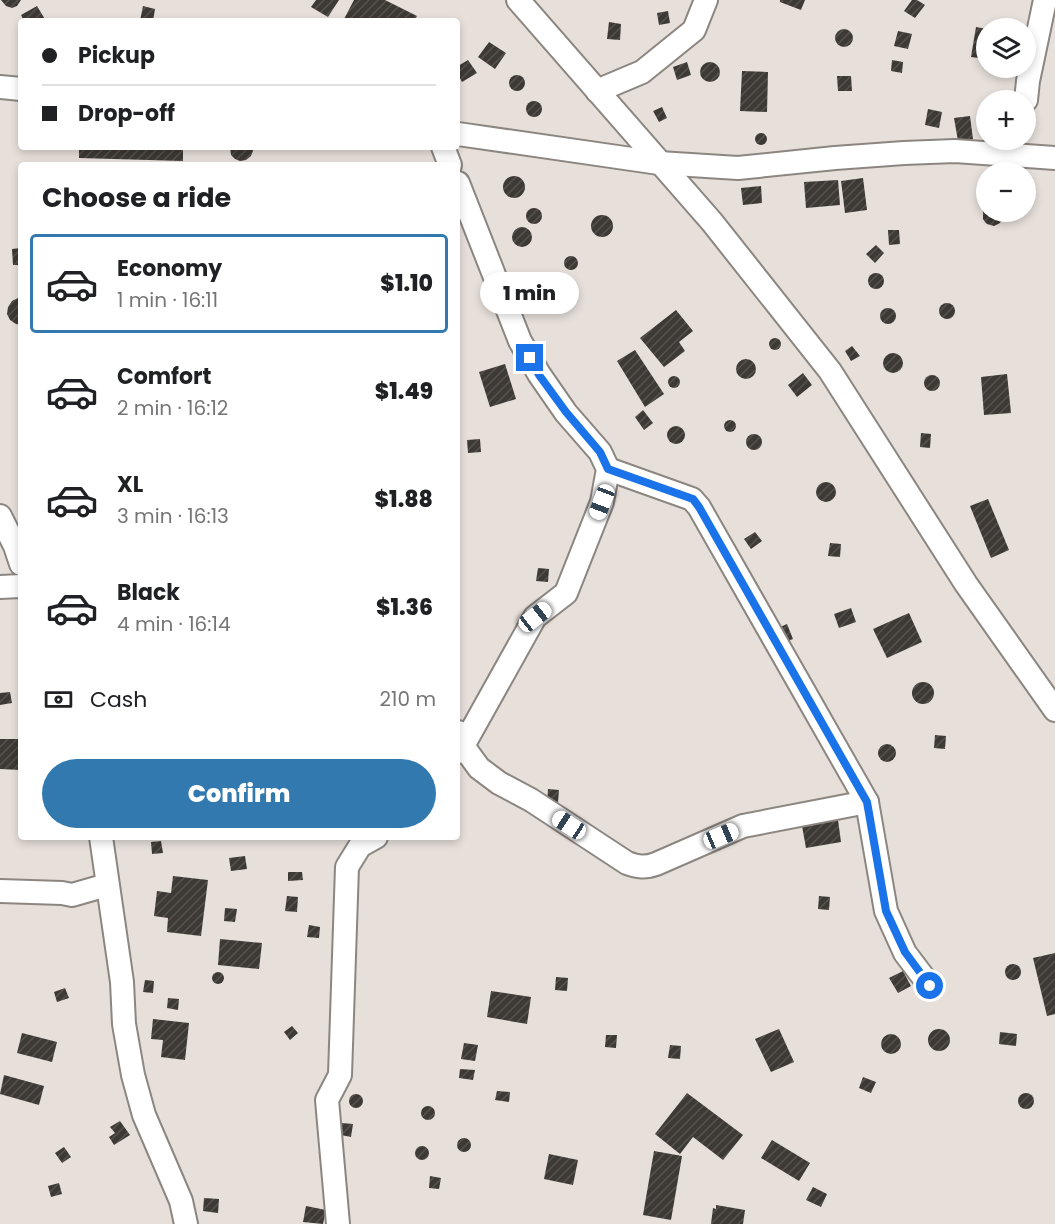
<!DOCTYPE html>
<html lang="en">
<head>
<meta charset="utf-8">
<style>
	body { margin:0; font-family:Poppins,sans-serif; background:#f6f6f6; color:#202124; height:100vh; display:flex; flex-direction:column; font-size:22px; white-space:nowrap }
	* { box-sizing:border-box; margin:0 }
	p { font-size:20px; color:#757577 }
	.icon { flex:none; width:33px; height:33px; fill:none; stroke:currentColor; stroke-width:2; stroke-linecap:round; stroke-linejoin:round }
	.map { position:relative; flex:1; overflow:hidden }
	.panel { position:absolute; left:18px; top:162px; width:442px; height:678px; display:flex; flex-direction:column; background:#fff; border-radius:6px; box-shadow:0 3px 9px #0003 }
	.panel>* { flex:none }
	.guide { position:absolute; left:18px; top:18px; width:442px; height:132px; border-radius:6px; box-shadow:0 3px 9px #0003; display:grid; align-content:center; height:132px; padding:0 24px; background:#fff }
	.buttons { position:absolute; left:976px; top:18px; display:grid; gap:12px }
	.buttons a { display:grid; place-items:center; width:60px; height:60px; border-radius:50%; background:#fff; box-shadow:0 3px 9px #0003; font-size:30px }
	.end { position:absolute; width:27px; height:27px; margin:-14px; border:8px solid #1a73e8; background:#fff; box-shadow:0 0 0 3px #fff }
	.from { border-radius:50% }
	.bubble { position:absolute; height:42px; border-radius:21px; background:#fff; box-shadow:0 3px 9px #0003; font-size:20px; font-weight:800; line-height:42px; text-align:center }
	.car { position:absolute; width:18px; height:36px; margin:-18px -9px; border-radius:8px; box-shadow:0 0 4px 2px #0007; background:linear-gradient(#fff 24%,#345 0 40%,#fff 0 76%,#345 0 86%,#fff 0) }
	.guide b { display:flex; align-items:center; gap:21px; height:57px; font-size:22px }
	.guide b+b { border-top:2px solid #e0e0e0 }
	.guide i { width:15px; height:15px; background:#202124 }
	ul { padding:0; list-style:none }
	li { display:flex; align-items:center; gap:18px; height:99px; margin:0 12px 9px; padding:0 12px; border:3px solid transparent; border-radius:6px }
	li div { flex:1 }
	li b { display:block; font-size:22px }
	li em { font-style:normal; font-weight:800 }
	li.on { border-color:#3179ae }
	li>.icon { width:54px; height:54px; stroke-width:1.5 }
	h2 { padding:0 24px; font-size:27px; line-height:72px }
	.pay { display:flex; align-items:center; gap:15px; height:66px; padding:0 24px; font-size:22px }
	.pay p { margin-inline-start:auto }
	.button { display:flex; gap:12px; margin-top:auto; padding:12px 24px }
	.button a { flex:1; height:69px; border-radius:36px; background:#3179ae; color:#fff; font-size:24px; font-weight:800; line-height:69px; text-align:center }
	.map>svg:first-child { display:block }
	.building { fill:url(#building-hatch) }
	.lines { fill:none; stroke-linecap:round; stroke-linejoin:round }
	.minor-casing { stroke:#8c8681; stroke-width:26 }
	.minor { stroke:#fff; stroke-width:22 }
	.route { stroke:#1a73e8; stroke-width:8 }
</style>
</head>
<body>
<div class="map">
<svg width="1055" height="1224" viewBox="0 0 1055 1224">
	<defs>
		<pattern id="building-hatch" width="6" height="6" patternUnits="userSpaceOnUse" patternTransform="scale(1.5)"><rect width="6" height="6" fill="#3d3934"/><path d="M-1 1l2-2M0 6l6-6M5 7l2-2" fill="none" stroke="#56534f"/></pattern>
	</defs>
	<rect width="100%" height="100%" fill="#e6dfda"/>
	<g class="building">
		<path d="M1,0H21L17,6L12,8L6,6Z"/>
		<path d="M316,0H339L328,17L311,7Z"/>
		<path d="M354,0H385L417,16L414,21H343Z"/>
		<path d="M780,0H805L801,10L780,2Z"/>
		<path d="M912,0H917L925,5L915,18L904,11Z"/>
		<path d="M37,6L46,21H24L21,15Z"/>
		<path d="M143,6L155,9L153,21H140Z"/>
		<path d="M668,11L670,23L659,25L657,13Z"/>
		<path d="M609,22L621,24L620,40L607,39Z"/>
		<path d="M976,27L987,29V59L971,57Z"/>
		<circle cx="844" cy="38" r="9"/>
		<path d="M898,31L912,34L908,49L894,46Z"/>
		<path d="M489,42L506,53L495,69L478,57Z"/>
		<path d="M468,60L477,73L462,82L458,75V66Z"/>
		<path d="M892,60L903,62L902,73L891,71Z"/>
		<path d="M687,62L691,75L677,80L673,67Z"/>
		<circle cx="710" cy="72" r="10"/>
		<path d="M742,71L768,72L767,112L740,111Z"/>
		<circle cx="517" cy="83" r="8"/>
		<path d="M837,76H851L852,91H838Z"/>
		<circle cx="534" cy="109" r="8"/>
		<path d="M662,107L667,118L659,122L653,111Z"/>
		<path d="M928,109L942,112L939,128L925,125Z"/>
		<path d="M970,116L973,139L958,141L954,118Z"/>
		<circle cx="761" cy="139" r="6"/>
		<path d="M79,147H183V161L79,158Z"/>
		<path d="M230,147H252L253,151L251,156L246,160L240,161L235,159L231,155Z"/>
		<circle cx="514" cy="187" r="11"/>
		<path d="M863,178L867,210L845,213L841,181Z"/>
		<path d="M838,180L840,205L806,208L804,182Z"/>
		<path d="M761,186L762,203L743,205L741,188Z"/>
		<path d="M987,206V212H1003L1004,217L1000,223L994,226L987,224L985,222L983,219V212Z"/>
		<circle cx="534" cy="216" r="8"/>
		<circle cx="602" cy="226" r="11"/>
		<circle cx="522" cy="237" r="10"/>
		<path d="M888,230H899L900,244L889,245Z"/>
		<path d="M876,245L884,253L875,263L866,254Z"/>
		<path d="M21,248V265H13L12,249Z"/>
		<circle cx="571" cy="263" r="7"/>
		<circle cx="876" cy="281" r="8"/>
		<path d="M18,298H21V325L16,324L10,320L7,314L8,307L12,301Z"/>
		<circle cx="947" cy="311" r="8"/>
		<circle cx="888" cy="316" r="8"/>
		<path d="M676,310L693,331L679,342L685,351L664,367L640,338Z"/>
		<circle cx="775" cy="344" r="6"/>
		<path d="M852,346L860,356L851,361L845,351Z"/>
		<path d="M635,350L664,394L645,407L617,361Z"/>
		<circle cx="893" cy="363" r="10"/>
		<circle cx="746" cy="369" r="10"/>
		<path d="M505,364L516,399L490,407L479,372Z"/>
		<path d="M803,373L812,385L797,397L788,385Z"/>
		<path d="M1007,374L1011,413L984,415L981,377Z"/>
		<circle cx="932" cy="383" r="8"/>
		<circle cx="674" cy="382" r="6"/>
		<path d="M643,410L653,423L644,430L635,417Z"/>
		<circle cx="730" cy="426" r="6"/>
		<circle cx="676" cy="435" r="9"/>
		<path d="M921,433L931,434L930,448L920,447Z"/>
		<circle cx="754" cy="442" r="8"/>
		<path d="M480,439L481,452L468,453L467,440Z"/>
		<circle cx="826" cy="492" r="10"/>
		<path d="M988,499L1009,550L991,558L970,506Z"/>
		<path d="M755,532L762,541L751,549L744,539Z"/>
		<path d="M830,543L841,544L840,557L828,556Z"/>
		<path d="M538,568L549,569L548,582L536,581Z"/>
		<path d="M851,608L856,622L839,628L834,614Z"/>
		<path d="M909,613L922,642L887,658L873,629Z"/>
		<path d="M787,624L793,639L784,643L778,628Z"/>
		<circle cx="923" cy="693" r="11"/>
		<path d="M10,692L12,703L0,705V693Z"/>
		<path d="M935,735L946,736L945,749L934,748Z"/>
		<path d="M0,739H21V770L0,769Z"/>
		<circle cx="887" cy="753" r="9"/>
		<path d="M548,789L559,790L558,803H547Z"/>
		<path d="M838,820L841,842L806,848L802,826Z"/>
		<path d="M161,841L163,853L152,854L151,842Z"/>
		<path d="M245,856L247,869L231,871L229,858Z"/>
		<path d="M288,872H302L303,880L288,881Z"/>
		<path d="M173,876L208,880L201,936L167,932L168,918L154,916L157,891L171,893Z"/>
		<path d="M287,896L298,897L297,912L285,911Z"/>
		<path d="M819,896L830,897L829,910L818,909Z"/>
		<path d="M225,908L237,909L235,922L224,921Z"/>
		<path d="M309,925L320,927L319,938L307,937Z"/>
		<path d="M220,939L262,943L259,969L218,965Z"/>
		<path d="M1055,953V1014L1047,1016L1033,958Z"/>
		<circle cx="1013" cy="972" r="8"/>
		<path d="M903,971L911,986L898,993L889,978Z"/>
		<circle cx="218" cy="978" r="6"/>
		<path d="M556,977L568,978L567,991L555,990Z"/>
		<path d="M145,980L154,981L153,993L143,992Z"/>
		<path d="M65,988L69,998L57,1002L54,992Z"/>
		<path d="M491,991L531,997L527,1024L487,1017Z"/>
		<path d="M168,998L179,999L178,1010L167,1008Z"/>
		<path d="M153,1019L189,1023L185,1060L161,1057L163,1040L151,1039Z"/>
		<path d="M292,1026L298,1033L290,1040L284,1032Z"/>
		<path d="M779,1029L794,1062L771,1072L755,1039Z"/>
		<circle cx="939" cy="1040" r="11"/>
		<path d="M1000,1032L1017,1034L1016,1046L999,1044Z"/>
		<path d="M22,1033L57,1042L52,1062L17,1053Z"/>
		<circle cx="891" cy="1044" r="10"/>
		<path d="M606,1035H617L616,1048L605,1047Z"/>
		<path d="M464,1043L478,1045L475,1061L461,1059Z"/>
		<path d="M670,1045L681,1046L680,1059L668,1058Z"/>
		<path d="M460,1069L475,1070L473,1080L459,1078Z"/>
		<path d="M4,1075L44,1086L39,1105L0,1094Z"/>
		<path d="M863,1077L876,1082L871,1093L859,1088Z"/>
		<path d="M497,1091L510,1092L509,1102L495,1100Z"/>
		<circle cx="1026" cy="1101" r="8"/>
		<path d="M687,1093L743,1135L723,1160L693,1137L680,1154L655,1134Z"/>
		<circle cx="356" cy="1101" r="7"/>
		<circle cx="428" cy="1113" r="7"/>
		<path d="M120,1121L130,1135L114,1145L109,1137L115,1133L110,1127Z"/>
		<path d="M342,1123L353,1124L351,1137L341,1135Z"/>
		<circle cx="464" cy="1145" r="7"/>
		<path d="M772,1140L810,1163L799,1181L761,1158Z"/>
		<circle cx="422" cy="1153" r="7"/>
		<path d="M64,1147L71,1157L62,1163L55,1153Z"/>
		<path d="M654,1151L682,1156L671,1220L643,1215Z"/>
		<path d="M549,1154L578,1160L573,1185L544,1179Z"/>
		<path d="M430,1176L441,1178L439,1189L429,1188Z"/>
		<path d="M59,1183L62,1194L51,1197L48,1186Z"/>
		<path d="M813,1187L827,1194L821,1207L806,1200Z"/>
		<path d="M204,1198L219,1199L218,1213L203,1211Z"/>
		<path d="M716,1205L745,1210L743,1224H711L713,1208L716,1209Z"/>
		<path d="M306,1206L326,1210L323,1224L303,1222Z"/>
	</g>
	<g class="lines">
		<g class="minor-casing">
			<g id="minor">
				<path d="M518,0L712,222L830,371L966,584L1055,710"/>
				<path d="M0,87L21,89"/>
				<path d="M597,91L642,72L694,30L706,0"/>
				<path d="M1026,100L1028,81L1045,0"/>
				<path d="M458,134L659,163L738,168L835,158L904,153L955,151L1055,158"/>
				<path d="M443,147L450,165"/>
				<path d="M458,183L520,341L539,374L566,413L600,452L608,469L602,502L566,593L535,617L463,746L458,752"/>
				<path d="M608,469L692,499L699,507L867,802L886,911L905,953L930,986"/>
				<path d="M0,516L15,546L21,564"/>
				<path d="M0,587L21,586"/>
				<path d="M458,732L463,746L479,768L499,783L531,800L627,863C638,867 645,868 656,864L743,826L867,802"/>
				<path d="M101,837L122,982L124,1024L133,1075L144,1115L181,1201L186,1224"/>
				<path d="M0,891L62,893L72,895L107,885"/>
				<path d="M338,1224L327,1100L340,1075L347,867L360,846L376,837"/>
			</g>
		</g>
		<use href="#minor" class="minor"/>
	</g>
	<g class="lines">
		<path class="route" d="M530,358L539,375L566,412L600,452L608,469L693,499L699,507L867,802L886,911L905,952L930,986"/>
	</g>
</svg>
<div class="buttons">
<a><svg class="icon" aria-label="layers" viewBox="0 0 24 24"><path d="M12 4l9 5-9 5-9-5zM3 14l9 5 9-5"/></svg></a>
<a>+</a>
<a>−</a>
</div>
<i class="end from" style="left:930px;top:986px"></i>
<i class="end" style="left:530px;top:358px"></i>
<div class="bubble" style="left:480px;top:272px;width:99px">1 min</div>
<i class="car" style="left:602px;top:502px;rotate:201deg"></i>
<i class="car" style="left:535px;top:617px;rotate:52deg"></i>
<i class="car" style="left:569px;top:825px;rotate:303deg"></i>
<i class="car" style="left:721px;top:836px;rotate:67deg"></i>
<div class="guide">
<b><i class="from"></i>Pickup</b>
<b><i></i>Drop-off</b>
</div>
<section class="panel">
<h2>Choose a ride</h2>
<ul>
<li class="on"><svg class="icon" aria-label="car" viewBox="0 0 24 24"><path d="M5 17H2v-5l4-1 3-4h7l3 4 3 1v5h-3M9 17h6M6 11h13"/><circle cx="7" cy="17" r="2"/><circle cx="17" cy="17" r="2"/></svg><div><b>Economy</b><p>1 min · 16:11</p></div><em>$1.10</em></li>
<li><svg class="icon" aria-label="car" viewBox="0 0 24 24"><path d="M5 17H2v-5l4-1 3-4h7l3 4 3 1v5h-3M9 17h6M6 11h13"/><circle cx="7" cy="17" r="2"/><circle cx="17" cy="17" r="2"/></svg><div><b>Comfort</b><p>2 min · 16:12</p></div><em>$1.49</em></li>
<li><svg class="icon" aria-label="car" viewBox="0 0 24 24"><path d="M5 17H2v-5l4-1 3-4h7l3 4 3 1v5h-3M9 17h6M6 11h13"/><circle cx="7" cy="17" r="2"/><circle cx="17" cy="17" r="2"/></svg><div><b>XL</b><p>3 min · 16:13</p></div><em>$1.88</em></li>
<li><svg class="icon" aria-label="car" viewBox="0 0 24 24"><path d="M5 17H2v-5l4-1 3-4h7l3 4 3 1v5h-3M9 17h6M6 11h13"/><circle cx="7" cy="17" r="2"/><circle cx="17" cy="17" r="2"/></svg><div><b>Black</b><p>4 min · 16:14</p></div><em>$1.36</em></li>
</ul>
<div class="pay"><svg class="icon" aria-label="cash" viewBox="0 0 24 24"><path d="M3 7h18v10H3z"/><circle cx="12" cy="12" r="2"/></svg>Cash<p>210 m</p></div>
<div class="button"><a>Confirm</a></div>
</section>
</div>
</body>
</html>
